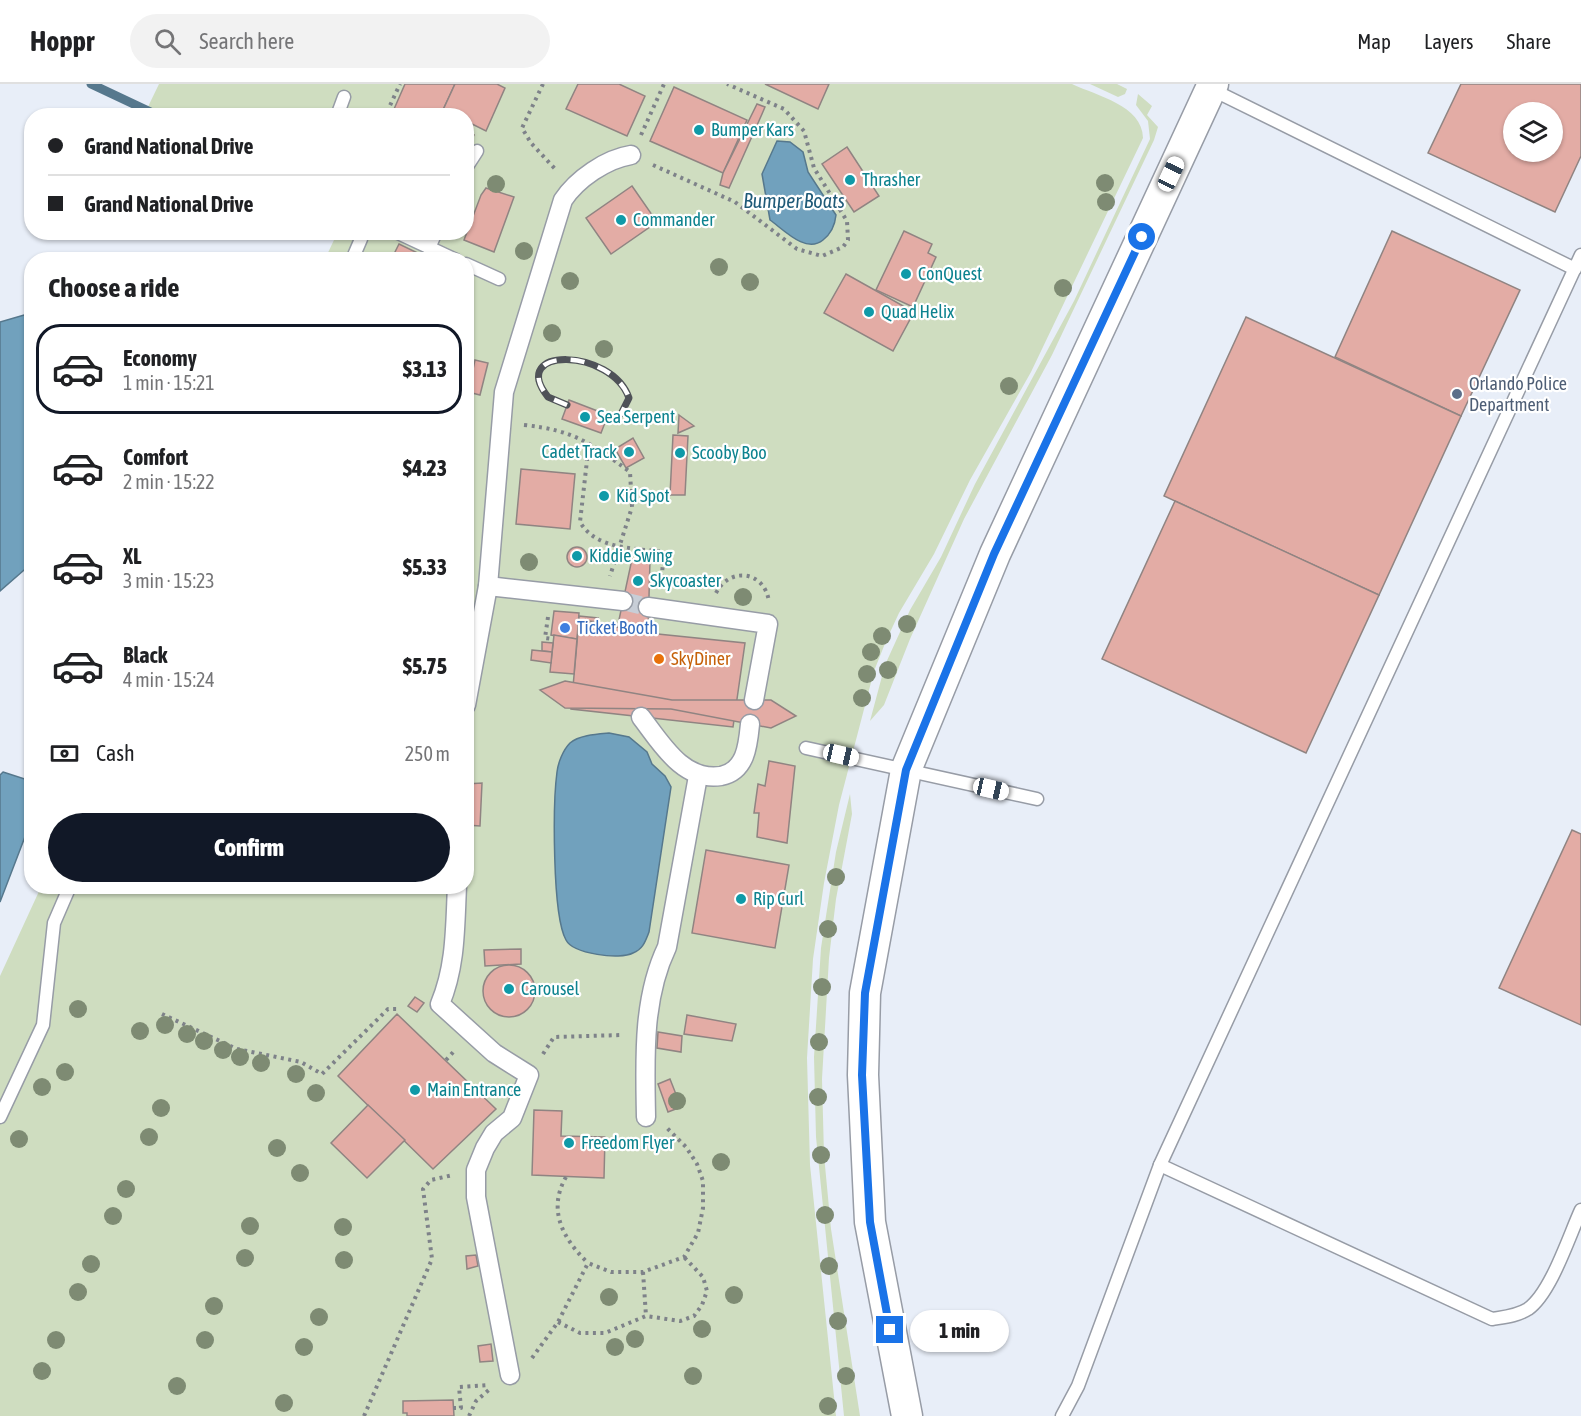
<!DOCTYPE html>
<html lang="en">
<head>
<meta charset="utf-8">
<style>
	body { margin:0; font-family:"Asap Condensed",sans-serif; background:#f2f2f2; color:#202124; height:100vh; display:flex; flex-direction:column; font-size:22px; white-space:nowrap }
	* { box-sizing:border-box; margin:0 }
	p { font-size:20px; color:#757577 }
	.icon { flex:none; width:33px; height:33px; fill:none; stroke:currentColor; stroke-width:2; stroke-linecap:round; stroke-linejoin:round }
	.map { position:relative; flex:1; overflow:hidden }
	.drawer { position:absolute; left:24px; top:168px; width:450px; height:642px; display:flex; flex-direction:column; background:#fff; border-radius:24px; box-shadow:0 2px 4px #0004 }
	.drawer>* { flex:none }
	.guide { position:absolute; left:24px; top:24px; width:450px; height:132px; border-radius:24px; box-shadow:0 2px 4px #0004; display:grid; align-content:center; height:132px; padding:0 24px; background:#fff }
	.tools { position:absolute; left:1503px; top:18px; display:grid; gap:12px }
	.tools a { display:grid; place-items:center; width:60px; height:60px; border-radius:50%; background:#fff; box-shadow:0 2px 4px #0004; font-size:30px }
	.end { position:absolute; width:27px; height:27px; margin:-14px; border:8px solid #1a73e8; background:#fff; box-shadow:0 0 0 3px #fff }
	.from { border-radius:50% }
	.bubble { position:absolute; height:42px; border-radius:21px; background:#fff; box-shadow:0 2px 4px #0004; font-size:20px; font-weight:800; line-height:42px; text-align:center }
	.car { position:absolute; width:18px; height:36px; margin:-18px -9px; border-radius:8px; box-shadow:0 0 4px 2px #0007; background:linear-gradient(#fff 24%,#345 0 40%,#fff 0 76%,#345 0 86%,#fff 0) }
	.guide b { display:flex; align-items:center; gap:21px; height:57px; font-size:22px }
	.guide b+b { border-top:2px solid #e0e0e0 }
	.guide i { width:15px; height:15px; background:#202124 }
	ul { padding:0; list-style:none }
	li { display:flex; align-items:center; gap:18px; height:90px; margin:0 12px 9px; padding:0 12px; border:3px solid transparent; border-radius:24px }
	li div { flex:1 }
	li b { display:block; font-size:22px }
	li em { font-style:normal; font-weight:800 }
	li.active { border-color:#111827 }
	li>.icon { width:54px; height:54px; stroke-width:1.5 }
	h2 { padding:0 24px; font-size:27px; line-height:72px }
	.pay { display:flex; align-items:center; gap:15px; height:66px; padding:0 24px; font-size:22px }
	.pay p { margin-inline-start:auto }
	.action { display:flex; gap:12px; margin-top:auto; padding:12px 24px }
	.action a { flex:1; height:69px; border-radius:36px; background:#111827; color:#fff; font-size:24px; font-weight:800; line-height:69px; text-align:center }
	header { display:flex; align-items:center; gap:36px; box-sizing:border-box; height:84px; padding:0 30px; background:#fff; border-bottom:2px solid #e0e0e0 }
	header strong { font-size:28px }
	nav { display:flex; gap:33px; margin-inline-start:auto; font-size:21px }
	.search { width:420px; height:54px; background:#f2f2f2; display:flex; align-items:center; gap:15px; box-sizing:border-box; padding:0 21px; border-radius:33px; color:#757577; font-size:22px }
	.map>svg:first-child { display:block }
	.green { fill:#cfddc0 }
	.water { fill:#71a1bd; stroke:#56788d; stroke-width:1.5 }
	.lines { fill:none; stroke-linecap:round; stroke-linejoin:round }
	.stream { stroke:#56788d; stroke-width:9 }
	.building { fill:#e3aca5; stroke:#908482; stroke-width:1.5; fill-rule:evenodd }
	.pedestrian-tunnel { stroke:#c8ced7; stroke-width:18; stroke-dasharray:18 9; stroke-linecap:butt }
	.service-casing { stroke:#979ca6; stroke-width:15 }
	.pedestrian-casing { stroke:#979ca6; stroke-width:21 }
	.tertiary-casing { stroke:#979ca6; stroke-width:33 }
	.path { stroke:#7e8289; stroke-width:4; stroke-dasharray:3 4.5; stroke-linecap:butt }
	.service { stroke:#fff; stroke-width:12 }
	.pedestrian { stroke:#fff; stroke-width:18 }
	.tertiary { stroke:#fff; stroke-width:30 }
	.rail-casing { stroke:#4f5258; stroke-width:7 }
	.rail { stroke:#fff; stroke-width:4.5; stroke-dasharray:14; stroke-linecap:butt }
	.tree { fill:#7e8b73 }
	.route { stroke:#1a73e8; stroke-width:8 }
	.culture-dot { fill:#0f9aa8; stroke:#fff; stroke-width:2 }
	.service-dot { fill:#5c6f8a; stroke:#fff; stroke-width:2 }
	.shop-dot { fill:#3f7fe0; stroke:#fff; stroke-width:2 }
	.food-dot { fill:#e8710a; stroke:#fff; stroke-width:2 }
	.labels { text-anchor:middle; stroke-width:4.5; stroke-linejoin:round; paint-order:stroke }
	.culture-label { font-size:18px; fill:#0d838f; stroke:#fff; text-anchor:start }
	.service-label { font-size:18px; fill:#4e5e75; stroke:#fff; text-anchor:start }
	.shop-label { font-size:18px; fill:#366cbe; stroke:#fff; text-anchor:start }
	.food-label { font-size:18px; fill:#c56008; stroke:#fff; text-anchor:start }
	.water-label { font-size:20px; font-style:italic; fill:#1f5a78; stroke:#fff }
</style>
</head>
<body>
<header>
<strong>Hoppr</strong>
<div class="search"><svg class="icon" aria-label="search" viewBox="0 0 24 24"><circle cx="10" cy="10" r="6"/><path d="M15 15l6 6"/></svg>Search here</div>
<nav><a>Map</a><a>Layers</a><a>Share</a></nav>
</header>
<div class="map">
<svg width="1581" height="1332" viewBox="0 0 1581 1332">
	<rect width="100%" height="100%" fill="#e8eef8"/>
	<g class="green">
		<path d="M159,0H1072C1097,12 1142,21 1143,54L1031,288L970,396L934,470L899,529L886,557L874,587L839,721L824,799L813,875L807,974L810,1081L836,1332H0V892L41,803L466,802V176L325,175L334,156L319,149L466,148V32L144,31Z"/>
		<path d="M1090,0H1117L1127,5L1125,10L1118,13Z"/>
		<path d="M1138,10L1152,22L1147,31L1158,43L1154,56L1052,271L964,435L910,555L884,621L870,637L885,581L910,526L941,473L975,400L1074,217L1150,55L1148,37L1136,21Z"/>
		<path d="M850,710L852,730L836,815L829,874L822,995L824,1071L831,1145L860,1332H844L816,1053L814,973L821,864L836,768Z"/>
	</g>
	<g class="water">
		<path d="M777,57L790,58L803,68L808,88L836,131C835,141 832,149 823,156C806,170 784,146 770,136L762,90Z"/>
		<path d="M31,229V480L0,507V238Z"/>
		<path d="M609,649L629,653L647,668L652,680L665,692L671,703L649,848C645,858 643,865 633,869C620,876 573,870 566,856C552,831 553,718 557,688C558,679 563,666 570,659C579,651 598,650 609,649Z"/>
		<path d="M3,688L31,697V737L0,818V691Z"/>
	</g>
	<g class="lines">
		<path class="stream" d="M91,0L159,32"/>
	</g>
	<g class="building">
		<path d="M405,0H455L443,26L446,32H391Z"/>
		<path d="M455,0H497L505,4L486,47L466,37V32H455L443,26Z"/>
		<path d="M578,0H619L645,12L627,52L566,25Z"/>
		<path d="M765,0H829L818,25Z"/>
		<path d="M1461,0H1581V72L1555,128L1428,69ZM1514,28H1552V68H1514Z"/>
		<path d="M674,3L747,36L723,89L650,57Z"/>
		<path d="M757,20L765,23L762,30L729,104L720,101L723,89Z"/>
		<path d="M466,48L474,51L466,68Z"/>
		<path d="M847,63L879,112L854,128L822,80Z"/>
		<path d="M632,102L657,138L611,170L586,134Z"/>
		<path d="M486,104L514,113L494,168L464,156L481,111Z"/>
		<path d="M904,147L932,160L928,169L936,173L913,223L876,206Z"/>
		<path d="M1392,147L1520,206L1461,332L1335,273Z"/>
		<path d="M399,160L432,176H391Z"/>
		<path d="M846,190L914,228L893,267L824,229Z"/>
		<path d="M1246,233L1461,332L1379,511L1164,412Z"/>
		<path d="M475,276L488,279L480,311L468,308Z"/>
		<path d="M569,316L608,331L601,349L562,335Z"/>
		<path d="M679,331L694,342L678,349Z"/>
		<path d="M673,351L688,352L685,411H670Z"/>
		<path d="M633,354L644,374L626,384L615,365Z"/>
		<path d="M521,385L575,390L570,445L516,440Z"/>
		<path d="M466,405H469L466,434Z"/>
		<path d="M1175,417L1379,511L1306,669L1102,575Z"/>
		<circle cx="577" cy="473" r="10"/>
		<path d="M632,475L650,476L648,549L617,545Z"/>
		<path d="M554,527L579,529L577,555L551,551Z"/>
		<path d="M579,532L598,534V538L579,536Z"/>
		<path d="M579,536L648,549L745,559L733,643L571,625Z"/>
		<path d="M554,551L577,555L574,590L550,588Z"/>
		<path d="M542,558L553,559L552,568L542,567Z"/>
		<path d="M532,566L552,568L551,579L531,576Z"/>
		<path d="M565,597L672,616H771L796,632L771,644L671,625L565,624L540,606Z"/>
		<path d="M769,677L795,682L787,759L757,753L759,729H754L758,700L765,702Z"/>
		<path d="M482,699L480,742L466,741V700Z"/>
		<path d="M1572,746L1581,750V941L1499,904Z"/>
		<path d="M706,766L789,781L775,864L692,849Z"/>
		<path d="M521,865V880L485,882L484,866Z"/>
		<circle cx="509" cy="907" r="26"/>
		<path d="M415,913L424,919L417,928L408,922Z"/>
		<path d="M397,930L496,1025L433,1085L338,992Z"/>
		<path d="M687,931L736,940L732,957L684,950Z"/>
		<path d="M658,948L682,952L681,968L657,964Z"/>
		<path d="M670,995L681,1023L668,1028L658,1000Z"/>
		<path d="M368,1021L405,1056L367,1094L331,1059Z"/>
		<path d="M534,1026L562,1027L561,1052L605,1053L604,1094L532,1091Z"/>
		<path d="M476,1171L478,1182L467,1185L466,1172Z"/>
		<path d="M491,1260L493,1277L480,1278L478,1262Z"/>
		<path d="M453,1316L454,1332H407V1329H403V1317Z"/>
	</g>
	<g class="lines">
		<path class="pedestrian-tunnel" d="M623,517L648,523"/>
		<g class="service-casing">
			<g id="service">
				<path d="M1211,5L1575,185"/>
				<path d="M337,32L344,13"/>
				<path d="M466,84L477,67"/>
				<path d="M396,148L456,176"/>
				<path d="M429,164L436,148"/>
				<path d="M352,176L361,155L359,148"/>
				<path d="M466,180L499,195"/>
				<path d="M806,664L1037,715"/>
				<path d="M0,1033L43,941L54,839L70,802"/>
				<path d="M1160,1081L1492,1235C1504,1233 1517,1232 1528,1225C1551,1209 1569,1152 1581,1126"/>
				<path d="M1062,1332L1078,1302L1160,1081L1581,171"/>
			</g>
		</g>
		<g class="pedestrian-casing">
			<g id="pedestrian">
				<path d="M488,502L623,517"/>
				<path d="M648,523L768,540L754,616"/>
				<path d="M466,621L488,502L504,308L563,116C577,95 606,75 631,71"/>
				<path d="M641,633C661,659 683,698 721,692C746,687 748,661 750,640"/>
				<path d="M457,802C455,843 456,882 440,920L494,969L529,991L512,1034L494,1049L485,1064L476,1086V1113L510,1291"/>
				<path d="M646,1033C645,976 642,915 667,863L698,692"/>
			</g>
		</g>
		<g class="tertiary-casing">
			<path id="tertiary" d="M907,1332L870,1138L863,991L865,909L906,686L995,470L1213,0"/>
		</g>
		<g class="path">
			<path d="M543,0L522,44L531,59L557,87"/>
			<path d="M387,28L400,0"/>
			<path d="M641,51L664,0"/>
			<path d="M653,81L735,118L797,165L822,172L843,163L848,156L847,137L814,84L804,47L784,25L727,0"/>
			<path d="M524,341C573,346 591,359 630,388L632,423L610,492"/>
			<path d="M589,359L580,438C596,466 636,464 664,468L661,500"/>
			<path d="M716,509C730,482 765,487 769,518"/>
			<path d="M548,533L545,554L553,555"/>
			<path d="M162,930L237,965L301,978L322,990L388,925H398"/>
			<path d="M543,970L554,953L622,951"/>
			<path d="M446,976L456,965"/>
			<path d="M566,1093C547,1126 563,1155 588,1179"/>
			<path d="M643,1188L646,1232"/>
			<path d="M558,1238L580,1249H605L646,1232L680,1237L694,1232L702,1221L707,1207L703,1193L684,1173"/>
			<path d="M532,1274L558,1238L588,1179L611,1188H643L684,1173L698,1149L703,1124V1097L697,1080L686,1063L667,1044"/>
			<path d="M453,1324H461L459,1303L489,1301"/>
			<path d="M364,1332L432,1175L423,1105L431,1096L453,1091"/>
			<path d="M469,1332L476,1317L490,1305"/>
		</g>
		<use href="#service" class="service"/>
		<use href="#pedestrian" class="pedestrian"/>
		<use href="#tertiary" class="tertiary"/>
		<g class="rail-casing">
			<path id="rail" d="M567,321L548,313C507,262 612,264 629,314L621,330L607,335"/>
		</g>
		<use href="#rail" class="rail"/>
	</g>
	<g class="tree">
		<circle cx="1105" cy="99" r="9"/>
		<circle cx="496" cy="100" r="9"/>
		<circle cx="1106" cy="118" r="9"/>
		<circle cx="524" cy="167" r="9"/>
		<circle cx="719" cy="183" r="9"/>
		<circle cx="570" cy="197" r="9"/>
		<circle cx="750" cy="198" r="9"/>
		<circle cx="1063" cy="204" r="9"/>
		<circle cx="552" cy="249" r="9"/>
		<circle cx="604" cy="265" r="9"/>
		<circle cx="1009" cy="302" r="9"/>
		<circle cx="529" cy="478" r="9"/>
		<circle cx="743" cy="513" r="9"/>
		<circle cx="907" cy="540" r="9"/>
		<circle cx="882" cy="552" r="9"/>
		<circle cx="871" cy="568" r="9"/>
		<circle cx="888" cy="586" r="9"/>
		<circle cx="867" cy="590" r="9"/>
		<circle cx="862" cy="614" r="9"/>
		<circle cx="836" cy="793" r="9"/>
		<circle cx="828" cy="845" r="9"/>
		<circle cx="822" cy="903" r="9"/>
		<circle cx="78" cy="925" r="9"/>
		<circle cx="165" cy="941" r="9"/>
		<circle cx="140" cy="947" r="9"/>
		<circle cx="187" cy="950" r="9"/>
		<circle cx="204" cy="957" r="9"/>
		<circle cx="819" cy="958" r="9"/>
		<circle cx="223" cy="966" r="9"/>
		<circle cx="240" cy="973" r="9"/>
		<circle cx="261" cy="979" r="9"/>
		<circle cx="65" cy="988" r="9"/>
		<circle cx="296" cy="990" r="9"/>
		<circle cx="42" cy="1003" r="9"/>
		<circle cx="316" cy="1009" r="9"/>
		<circle cx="818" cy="1013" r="9"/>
		<circle cx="677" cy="1017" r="9"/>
		<circle cx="161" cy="1024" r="9"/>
		<circle cx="149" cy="1053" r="9"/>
		<circle cx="19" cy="1055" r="9"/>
		<circle cx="277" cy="1064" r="9"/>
		<circle cx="821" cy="1071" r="9"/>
		<circle cx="721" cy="1078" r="9"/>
		<circle cx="300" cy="1089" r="9"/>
		<circle cx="126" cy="1105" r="9"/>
		<circle cx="825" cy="1131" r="9"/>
		<circle cx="113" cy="1132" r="9"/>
		<circle cx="250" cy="1142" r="9"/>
		<circle cx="343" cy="1143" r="9"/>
		<circle cx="245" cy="1174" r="9"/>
		<circle cx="344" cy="1176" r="9"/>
		<circle cx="91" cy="1180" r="9"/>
		<circle cx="829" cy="1182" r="9"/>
		<circle cx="78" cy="1208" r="9"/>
		<circle cx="734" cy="1211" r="9"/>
		<circle cx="609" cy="1213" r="9"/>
		<circle cx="214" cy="1222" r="9"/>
		<circle cx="319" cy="1233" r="9"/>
		<circle cx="838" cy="1237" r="9"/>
		<circle cx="702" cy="1245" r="9"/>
		<circle cx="635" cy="1255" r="9"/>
		<circle cx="56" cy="1256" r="9"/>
		<circle cx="205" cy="1256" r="9"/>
		<circle cx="304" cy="1263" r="9"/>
		<circle cx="615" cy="1263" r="9"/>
		<circle cx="42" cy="1287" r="9"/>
		<circle cx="693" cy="1292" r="9"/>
		<circle cx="846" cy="1292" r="9"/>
		<circle cx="177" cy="1302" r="9"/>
		<circle cx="284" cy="1319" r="9"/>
		<circle cx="828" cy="1322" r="9"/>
	</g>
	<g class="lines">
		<path class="route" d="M890,1246L870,1138L862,991L865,909L906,686L994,470L1142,153"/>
	</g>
	<g class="culture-dot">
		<circle cx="699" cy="46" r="6"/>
		<circle cx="850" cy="96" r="6"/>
		<circle cx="621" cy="136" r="6"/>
		<circle cx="906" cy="190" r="6"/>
		<circle cx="869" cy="228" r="6"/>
		<circle cx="585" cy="333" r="6"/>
		<circle cx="629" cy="368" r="6"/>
		<circle cx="680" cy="369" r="6"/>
		<circle cx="604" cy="412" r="6"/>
		<circle cx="577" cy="472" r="6"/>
		<circle cx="638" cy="497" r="6"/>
		<circle cx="741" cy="815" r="6"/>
		<circle cx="509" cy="905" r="6"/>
		<circle cx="415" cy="1006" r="6"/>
		<circle cx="569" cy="1059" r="6"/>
	</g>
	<circle class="service-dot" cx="1457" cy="310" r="6"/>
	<circle class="shop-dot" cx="565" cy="544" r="6"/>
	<circle class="food-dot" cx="659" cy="575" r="6"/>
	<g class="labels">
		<g class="culture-label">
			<text x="711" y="52">Bumper Kars</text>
			<text x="862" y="102">Thrasher</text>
			<text x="633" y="142">Commander</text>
			<text x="918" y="196">ConQuest</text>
			<text x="881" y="234">Quad Helix</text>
			<text x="597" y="339">Sea Serpent</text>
			<text x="617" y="374" text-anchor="end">Cadet Track</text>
			<text x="692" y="375">Scooby Boo</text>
			<text x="616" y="418">Kid Spot</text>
			<text x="589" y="478">Kiddie Swing</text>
			<text x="650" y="503">Skycoaster</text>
			<text x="753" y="821">Rip Curl</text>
			<text x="521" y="911">Carousel</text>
			<text x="427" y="1012">Main Entrance</text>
			<text x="581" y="1065">Freedom Flyer</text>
		</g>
		<g class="service-label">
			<text x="1469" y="306">Orlando Police<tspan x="1469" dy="21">Department</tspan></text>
		</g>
		<g class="shop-label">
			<text x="577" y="550">Ticket Booth</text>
		</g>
		<g class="food-label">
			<text x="671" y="581">SkyDiner</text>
		</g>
		<g class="water-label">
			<text x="794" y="124">Bumper Boats</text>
		</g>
	</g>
</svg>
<div class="tools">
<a><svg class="icon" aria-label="layers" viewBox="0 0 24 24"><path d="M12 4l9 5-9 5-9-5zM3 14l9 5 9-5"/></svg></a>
</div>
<i class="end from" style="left:1142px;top:153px"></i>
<i class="end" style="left:890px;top:1246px"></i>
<div class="bubble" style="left:910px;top:1226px;width:99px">1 min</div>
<i class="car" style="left:1171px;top:90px;rotate:25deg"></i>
<i class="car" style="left:841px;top:671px;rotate:103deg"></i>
<i class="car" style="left:991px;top:705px;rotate:103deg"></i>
<div class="guide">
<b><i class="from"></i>Grand National Drive</b>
<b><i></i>Grand National Drive</b>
</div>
<section class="drawer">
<h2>Choose a ride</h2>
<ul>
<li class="active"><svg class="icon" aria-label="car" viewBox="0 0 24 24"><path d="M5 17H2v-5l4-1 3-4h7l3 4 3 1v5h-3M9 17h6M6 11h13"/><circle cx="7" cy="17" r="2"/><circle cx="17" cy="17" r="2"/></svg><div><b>Economy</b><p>1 min · 15:21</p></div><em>$3.13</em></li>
<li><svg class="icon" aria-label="car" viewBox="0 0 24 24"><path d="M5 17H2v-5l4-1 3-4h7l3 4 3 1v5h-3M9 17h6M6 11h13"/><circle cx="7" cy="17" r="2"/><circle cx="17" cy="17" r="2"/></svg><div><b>Comfort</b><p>2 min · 15:22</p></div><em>$4.23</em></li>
<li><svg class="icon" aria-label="car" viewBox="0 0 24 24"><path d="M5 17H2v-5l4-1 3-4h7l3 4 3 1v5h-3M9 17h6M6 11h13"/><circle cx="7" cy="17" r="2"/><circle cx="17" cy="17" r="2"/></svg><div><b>XL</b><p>3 min · 15:23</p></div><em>$5.33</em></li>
<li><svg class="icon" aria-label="car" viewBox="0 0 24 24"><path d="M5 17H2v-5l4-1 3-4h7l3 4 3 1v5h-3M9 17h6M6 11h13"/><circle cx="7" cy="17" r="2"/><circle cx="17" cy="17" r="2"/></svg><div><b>Black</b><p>4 min · 15:24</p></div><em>$5.75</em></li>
</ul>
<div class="pay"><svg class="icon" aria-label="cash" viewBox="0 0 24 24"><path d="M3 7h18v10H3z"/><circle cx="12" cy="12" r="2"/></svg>Cash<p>250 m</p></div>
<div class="action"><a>Confirm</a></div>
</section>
</div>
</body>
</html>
